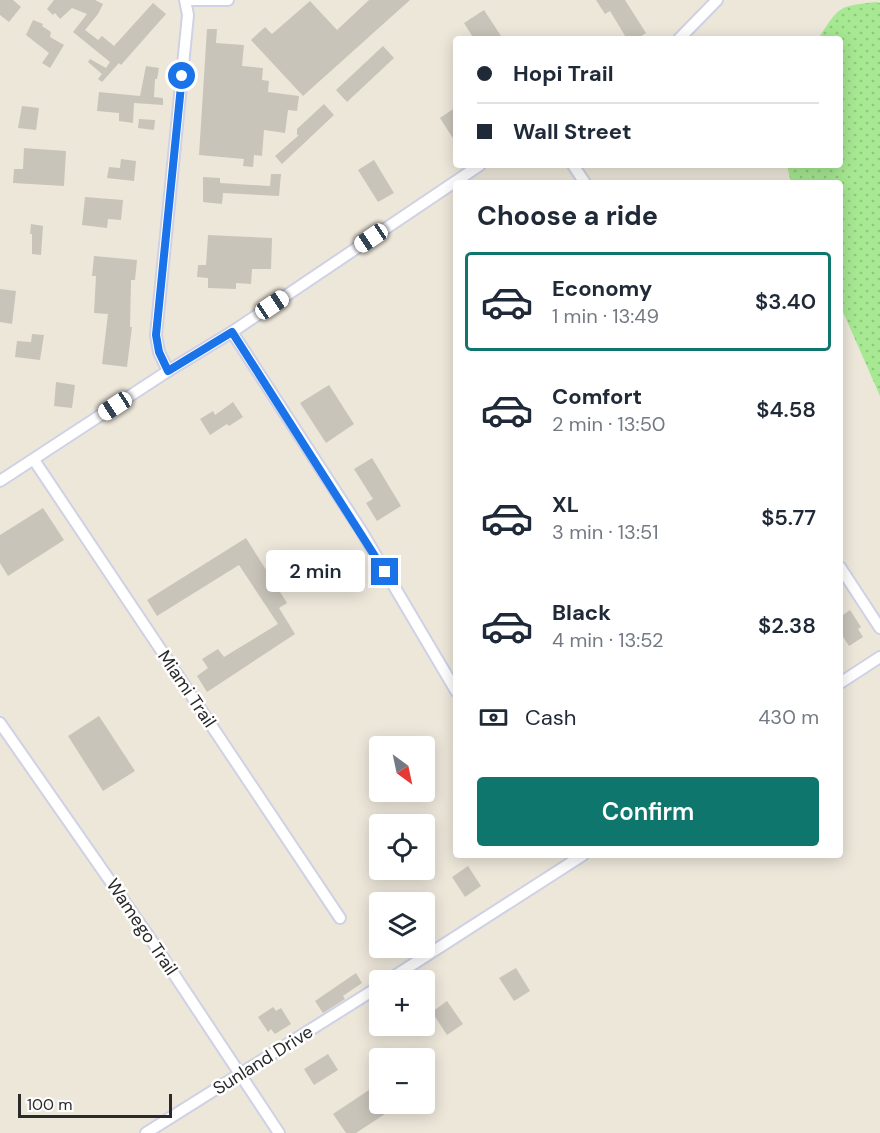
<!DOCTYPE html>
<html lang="en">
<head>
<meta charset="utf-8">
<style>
	body { margin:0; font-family:"DM Sans",sans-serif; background:#f6f6f7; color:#1f2937; height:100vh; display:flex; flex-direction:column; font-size:22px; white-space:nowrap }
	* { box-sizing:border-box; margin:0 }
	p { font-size:20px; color:#747a83 }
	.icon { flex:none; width:33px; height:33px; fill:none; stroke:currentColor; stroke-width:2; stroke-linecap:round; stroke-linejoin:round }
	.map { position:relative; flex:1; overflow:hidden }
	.sheet { position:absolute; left:453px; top:180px; width:390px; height:678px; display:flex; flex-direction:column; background:#fff; border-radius:6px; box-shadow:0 3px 15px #0003 }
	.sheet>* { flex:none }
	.hud { position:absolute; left:453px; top:36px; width:390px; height:132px; border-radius:6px; box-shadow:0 3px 15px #0003; display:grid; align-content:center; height:132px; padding:0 24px; background:#fff }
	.needle { width:39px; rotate:147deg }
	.fabs { position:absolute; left:369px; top:736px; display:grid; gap:12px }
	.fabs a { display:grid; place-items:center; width:66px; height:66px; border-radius:6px; background:#fff; box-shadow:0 3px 15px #0003; font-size:30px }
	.scale { position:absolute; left:18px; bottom:15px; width:154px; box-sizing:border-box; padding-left:6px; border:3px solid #2a2a2a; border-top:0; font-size:16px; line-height:21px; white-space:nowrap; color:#2a2a2a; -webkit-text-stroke:4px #fff; paint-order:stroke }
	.end { position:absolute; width:27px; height:27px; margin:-14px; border:8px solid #1a73e8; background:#fff; box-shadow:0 0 0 3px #fff }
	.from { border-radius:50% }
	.bubble { position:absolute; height:42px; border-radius:6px; background:#fff; box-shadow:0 3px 15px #0003; font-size:20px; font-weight:600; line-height:42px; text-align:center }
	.car { position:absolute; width:18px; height:36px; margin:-18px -9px; border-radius:8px; box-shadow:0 0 4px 2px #0007; background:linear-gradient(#fff 24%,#345 0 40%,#fff 0 76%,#345 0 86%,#fff 0) }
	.hud b { display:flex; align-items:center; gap:21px; height:57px; font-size:22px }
	.hud b+b { border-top:2px solid #e0e1e3 }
	.hud i { width:15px; height:15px; background:#1f2937 }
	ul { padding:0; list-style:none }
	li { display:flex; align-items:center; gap:18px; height:99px; margin:0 12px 9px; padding:0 12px; border:3px solid transparent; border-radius:6px }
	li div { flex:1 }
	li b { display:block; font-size:22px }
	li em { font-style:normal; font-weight:600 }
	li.current { border-color:#0f766e }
	li>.icon { width:54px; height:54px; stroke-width:1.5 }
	h2 { padding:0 24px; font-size:27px; line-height:72px }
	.pay { display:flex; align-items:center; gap:15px; height:66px; padding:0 24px; font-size:22px }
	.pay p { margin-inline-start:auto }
	.button { display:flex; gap:12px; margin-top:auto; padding:12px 24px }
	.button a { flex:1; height:69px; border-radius:6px; background:#0f766e; color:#fff; font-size:24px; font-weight:600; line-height:69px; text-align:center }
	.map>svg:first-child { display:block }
	.grass { fill:url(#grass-dots) }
	.building { fill:#c8c4ba }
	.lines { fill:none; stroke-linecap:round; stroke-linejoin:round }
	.minor-casing { stroke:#cfd1e4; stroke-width:14 }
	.minor { stroke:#fff; stroke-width:10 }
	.route { stroke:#1a73e8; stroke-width:8 }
	.labels { text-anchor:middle; stroke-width:5; stroke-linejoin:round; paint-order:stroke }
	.street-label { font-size:18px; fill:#2a2a2a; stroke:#fff }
</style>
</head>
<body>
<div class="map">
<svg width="880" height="1133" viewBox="0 0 880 1133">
	<defs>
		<pattern id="grass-dots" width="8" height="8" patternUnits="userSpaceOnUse" patternTransform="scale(1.5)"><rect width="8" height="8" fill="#a7e892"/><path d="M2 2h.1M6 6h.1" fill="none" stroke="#90c77e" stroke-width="1.8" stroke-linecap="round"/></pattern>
	</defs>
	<rect width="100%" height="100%" fill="#ede7da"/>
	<path class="grass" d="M876,2L880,3V396L840,305V183H791L787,165H840V39H818C839,7 837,6 876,2Z"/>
	<g class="building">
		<path d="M0,0H13L21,7L9,22L0,15Z"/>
		<path d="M54,0H95L103,4L98,14L85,30L98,40L102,36L114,46L153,3L166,14L121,65L119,63L102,82L98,79L102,74L88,62L90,59L106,68L110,62L73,32L87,14L72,8L60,19L55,13L53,15L47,9Z"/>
		<path d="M369,0H410L303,96L251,40L265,27L272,34L310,1L337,30Z"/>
		<path d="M596,0H625L646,33L637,39H627L610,11L605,14Z"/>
		<path d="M484,10L503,39H474L464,23Z"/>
		<path d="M33,20L43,24L42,26L51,32L50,37L64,45L50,68L42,63L49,53L26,35Z"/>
		<path d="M207,29H217L216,43L244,45L242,66L263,68L262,80L269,81L268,92L299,96L297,111L288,110L285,133L264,130L262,156L254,155L253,167L243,166L244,159L199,155Z"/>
		<path d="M383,46L394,58L347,102L336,90Z"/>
		<path d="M146,66L159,68L157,79H155L154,97L163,98V105L134,103L133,123L119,121V113L97,111L99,92L140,96Z"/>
		<path d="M324,104L334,115L282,164L275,156L299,135H297V129Z"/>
		<path d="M22,106L39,108L36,130L18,128Z"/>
		<path d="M456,107V143L440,118Z"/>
		<path d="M139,119L155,120L154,130L138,128Z"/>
		<path d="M24,148L66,151L64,186L13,183L14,169H23Z"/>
		<path d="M121,159L136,161L134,181L107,178L109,167L120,168Z"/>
		<path d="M374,160L394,193L378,202L358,170Z"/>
		<path d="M271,174H281L279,196L223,193L222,204L203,202V177L220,178V183L270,186Z"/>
		<path d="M85,197L123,200L121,220L108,219L107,228L82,225Z"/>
		<path d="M31,224L43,226L41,255L32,254V234H30Z"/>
		<path d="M208,235L272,238L271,269H252L251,284L236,283V289L208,288V278L197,277L198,265H206Z"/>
		<path d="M94,256L137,260L135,280H131L130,327H132L127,367L102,364L108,314L94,313L96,276H92Z"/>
		<path d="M0,289L16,291L12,324L0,322Z"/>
		<path d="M32,334L44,335L40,360L15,357L17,341L31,342Z"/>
		<path d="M56,382L75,385L72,408L54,406Z"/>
		<path d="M329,385L354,424L326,443L300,403Z"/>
		<path d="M233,402L243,417L229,426L227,424L210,435L200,419L213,411L215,415Z"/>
		<path d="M372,458L401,506L377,521L366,503L373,499L354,469Z"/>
		<path d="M43,508L64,540L8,576L0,563V535Z"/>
		<path d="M246,538L287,603L279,608L295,634L207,692L197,676L208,668L202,659L218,649L224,657L278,624L239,565L157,616L147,600Z"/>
		<path d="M850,610L861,627L858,629L863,637L849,646L840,632V617Z"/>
		<path d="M99,716L135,771L103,791L68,736Z"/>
		<path d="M468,866L481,886L465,897L452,877Z"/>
		<path d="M380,914V924L374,928L369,921Z"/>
		<path d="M516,968L530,991L514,1001L499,978Z"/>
		<path d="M356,973L362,983L343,996L345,999L323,1013L315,1001Z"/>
		<path d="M447,1001L463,1024L447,1035L432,1012Z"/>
		<path d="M273,1007L276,1011L281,1008L291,1024L275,1034L271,1029L268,1032L258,1017Z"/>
		<path d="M328,1054L338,1070L314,1085L304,1069Z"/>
		<path d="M372,1088L380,1100V1104H382L388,1112L356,1133H346L333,1114Z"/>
	</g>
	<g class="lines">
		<g class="minor-casing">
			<g id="minor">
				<path d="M186,0H228"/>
				<path d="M679,39L717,0"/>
				<path d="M573,165L585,183"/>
				<path d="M232,332L362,532L456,691"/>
				<path d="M168,371L159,352L156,335L188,15L185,0"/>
				<path d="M34,460L340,918"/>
				<path d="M0,481L168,371L232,332L480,165"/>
				<path d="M840,567L880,628"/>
				<path d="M840,683L880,657"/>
				<path d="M0,723L154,944L279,1133"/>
				<path d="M387,981L583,855"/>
				<path d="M146,1133L380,986"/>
			</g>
		</g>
		<use href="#minor" class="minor"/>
	</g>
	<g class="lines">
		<path class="route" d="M182,76L156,335L159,352L168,371L232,332L385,572"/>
	</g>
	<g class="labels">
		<g class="street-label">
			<text transform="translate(187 689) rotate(56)" y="6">Miami Trail</text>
			<text transform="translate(142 927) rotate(56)" y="6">Wamego Trail</text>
			<text transform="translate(263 1060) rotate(-32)" y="6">Sunland Drive</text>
		</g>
	</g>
</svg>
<div class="fabs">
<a><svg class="needle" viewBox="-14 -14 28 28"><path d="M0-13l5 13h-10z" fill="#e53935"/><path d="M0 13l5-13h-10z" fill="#747a83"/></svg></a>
<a><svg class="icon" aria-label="locate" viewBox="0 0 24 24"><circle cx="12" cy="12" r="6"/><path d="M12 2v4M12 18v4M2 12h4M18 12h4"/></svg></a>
<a><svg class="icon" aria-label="layers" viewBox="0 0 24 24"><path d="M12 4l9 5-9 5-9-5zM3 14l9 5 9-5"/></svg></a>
<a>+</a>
<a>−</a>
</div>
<div class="scale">100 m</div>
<i class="end from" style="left:182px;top:76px"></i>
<i class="end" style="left:385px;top:572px"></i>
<div class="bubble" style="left:266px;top:550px;width:99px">2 min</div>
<i class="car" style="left:371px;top:238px;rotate:236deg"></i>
<i class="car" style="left:272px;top:305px;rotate:56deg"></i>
<i class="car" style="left:115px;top:406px;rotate:237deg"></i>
<div class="hud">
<b><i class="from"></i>Hopi Trail</b>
<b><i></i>Wall Street</b>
</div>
<section class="sheet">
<h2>Choose a ride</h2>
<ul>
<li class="current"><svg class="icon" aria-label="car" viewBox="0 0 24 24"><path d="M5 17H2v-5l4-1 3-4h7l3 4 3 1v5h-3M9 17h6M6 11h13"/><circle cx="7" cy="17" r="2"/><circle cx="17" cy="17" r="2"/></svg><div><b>Economy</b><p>1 min · 13:49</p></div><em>$3.40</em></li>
<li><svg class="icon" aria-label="car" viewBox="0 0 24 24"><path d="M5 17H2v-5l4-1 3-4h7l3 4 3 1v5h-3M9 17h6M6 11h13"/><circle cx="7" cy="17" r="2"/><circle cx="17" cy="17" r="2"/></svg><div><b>Comfort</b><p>2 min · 13:50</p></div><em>$4.58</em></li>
<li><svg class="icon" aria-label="car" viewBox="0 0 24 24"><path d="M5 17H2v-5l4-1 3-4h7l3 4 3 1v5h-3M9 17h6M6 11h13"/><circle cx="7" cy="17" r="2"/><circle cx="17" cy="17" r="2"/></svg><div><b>XL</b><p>3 min · 13:51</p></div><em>$5.77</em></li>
<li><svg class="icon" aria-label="car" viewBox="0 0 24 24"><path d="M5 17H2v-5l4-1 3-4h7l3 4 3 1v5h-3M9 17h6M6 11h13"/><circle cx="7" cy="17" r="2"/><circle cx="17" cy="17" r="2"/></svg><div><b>Black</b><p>4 min · 13:52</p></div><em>$2.38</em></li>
</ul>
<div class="pay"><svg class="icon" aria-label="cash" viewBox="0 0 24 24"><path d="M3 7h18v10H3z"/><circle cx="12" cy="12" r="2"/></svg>Cash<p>430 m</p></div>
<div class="button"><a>Confirm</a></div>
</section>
</div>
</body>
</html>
